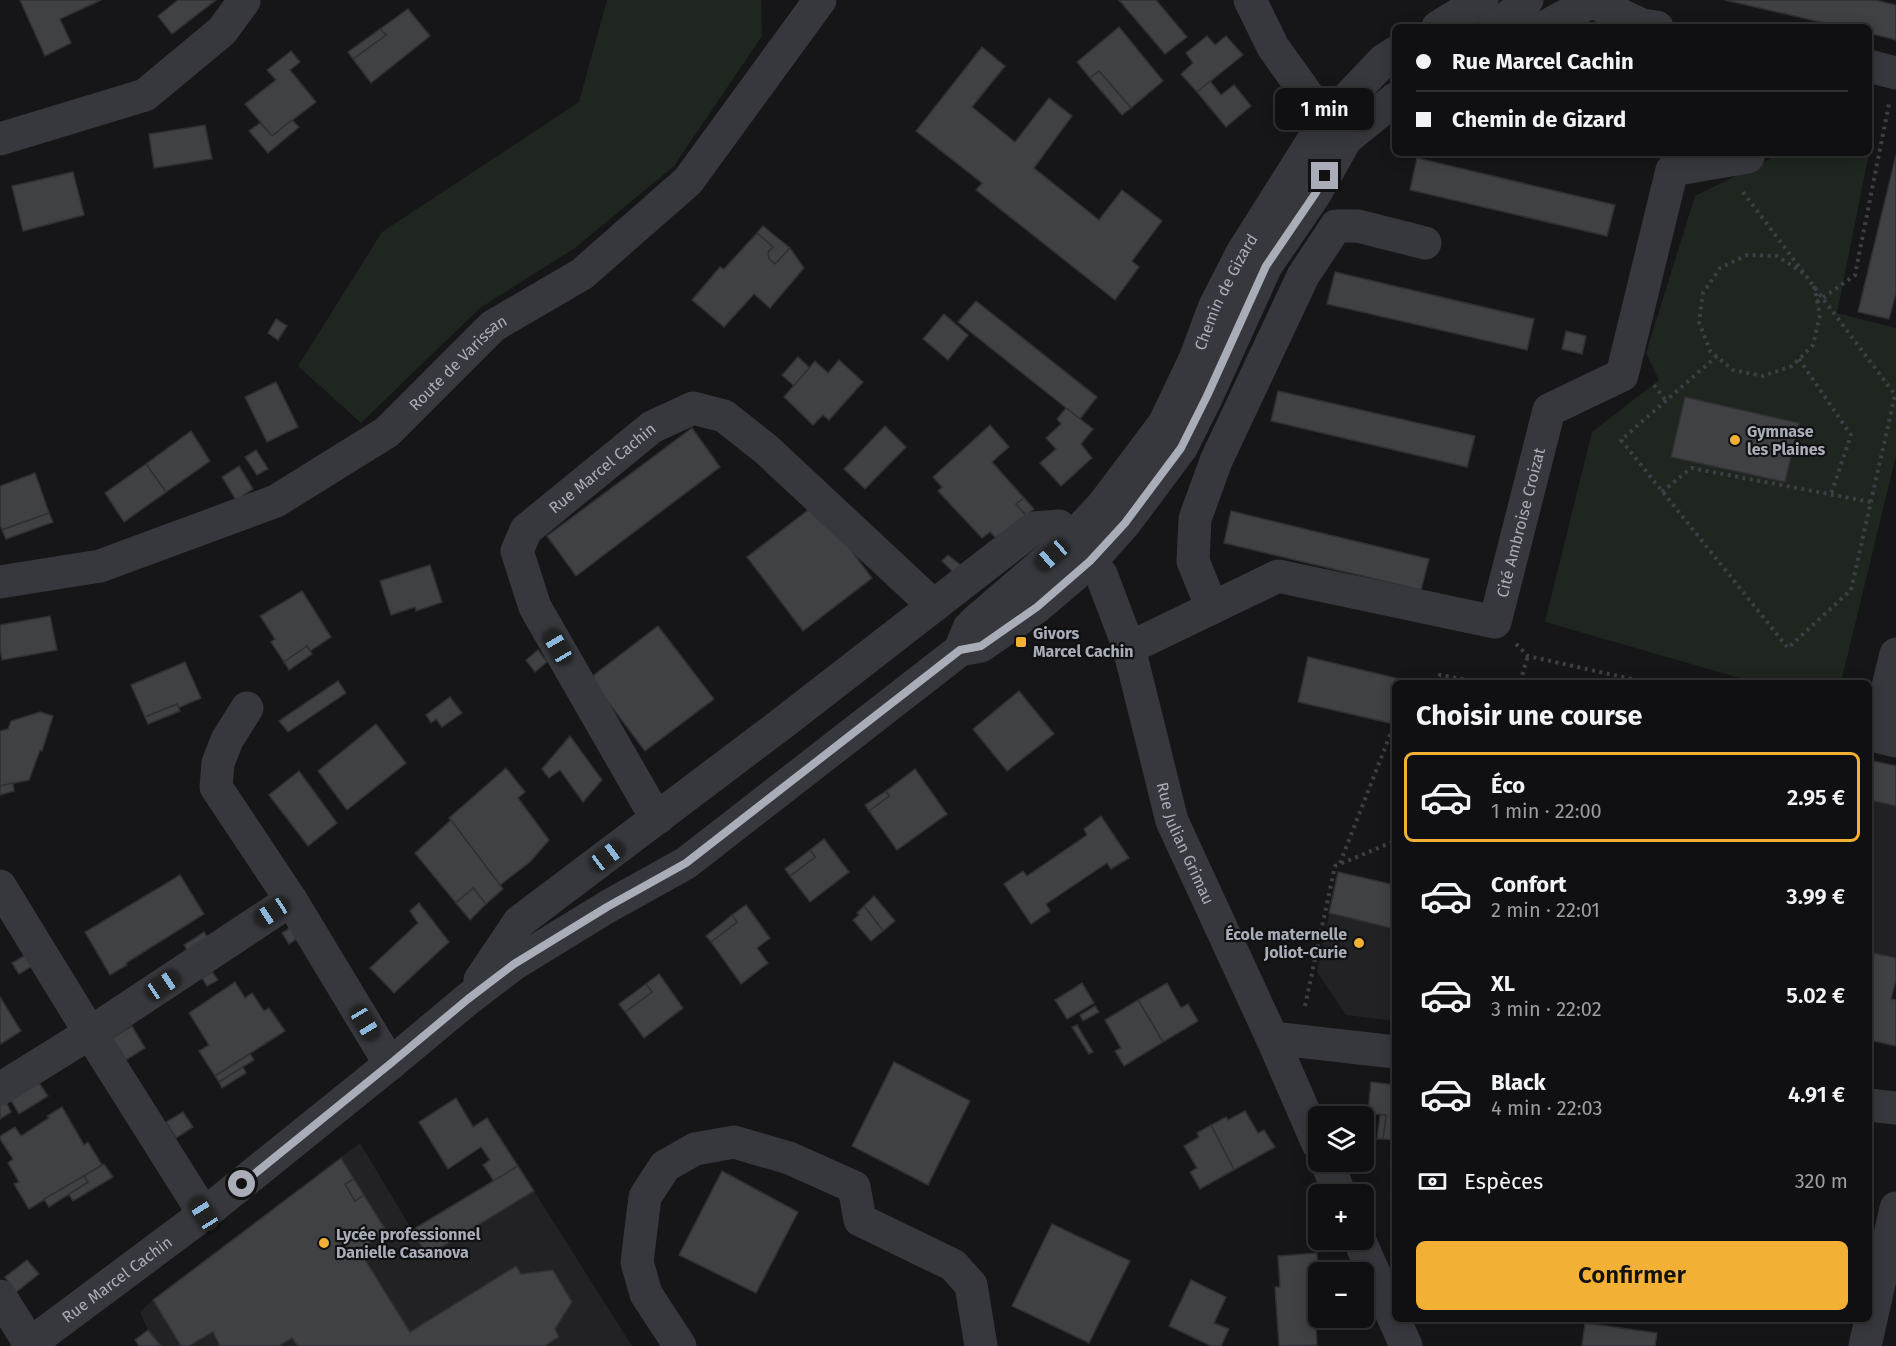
<!DOCTYPE html>
<html lang="fr">
<head>
<meta charset="utf-8">
<style>
	body { margin:0; font-family:"Fira Sans",sans-serif; background:#1e1e20; color:#f1f3f6; height:100vh; display:flex; flex-direction:column; font-size:22px; white-space:nowrap }
	* { box-sizing:border-box; margin:0 }
	p { font-size:20px; color:#9c9d9f }
	.icon { flex:none; width:33px; height:33px; fill:none; stroke:currentColor; stroke-width:2; stroke-linecap:round; stroke-linejoin:round }
	.map { position:relative; flex:1; overflow:hidden }
	.drawer { position:absolute; left:1392px; top:680px; width:480px; height:642px; display:flex; flex-direction:column; background:#101012; border-radius:9px; box-shadow:0 3px 15px #0003,0 0 0 2px #303032 }
	.drawer>* { flex:none }
	.banner { position:absolute; left:1392px; top:24px; width:480px; height:132px; border-radius:9px; box-shadow:0 3px 15px #0003,0 0 0 2px #303032; display:grid; align-content:center; height:132px; padding:0 24px; background:#101012 }
	.fabs { position:absolute; left:1308px; top:1106px; display:grid; gap:12px }
	.fabs a { display:grid; place-items:center; width:66px; height:66px; border-radius:9px; background:#101012; box-shadow:0 3px 15px #0003,0 0 0 2px #303032; font-size:30px }
	.end { position:absolute; width:27px; height:27px; margin:-14px; border:8px solid #a8adb8; background:#111; box-shadow:0 0 0 3px #111 }
	.from { border-radius:50% }
	.bubble { position:absolute; height:42px; border-radius:9px; background:#101012; box-shadow:0 3px 15px #0003,0 0 0 2px #303032; font-size:20px; font-weight:600; line-height:42px; text-align:center }
	.car { position:absolute; width:18px; height:36px; margin:-18px -9px; border-radius:8px; box-shadow:0 0 4px 2px #0007; background:linear-gradient(#222 24%,#8ab4d8 0 40%,#222 0 76%,#8ab4d8 0 86%,#222 0) }
	.banner b { display:flex; align-items:center; gap:21px; height:57px; font-size:22px }
	.banner b+b { border-top:2px solid #303032 }
	.banner i { width:15px; height:15px; background:#f1f3f6 }
	ul { padding:0; list-style:none }
	li { display:flex; align-items:center; gap:18px; height:90px; margin:0 12px 9px; padding:0 12px; border:3px solid transparent; border-radius:9px }
	li div { flex:1 }
	li b { display:block; font-size:22px }
	li em { font-style:normal; font-weight:600 }
	li.selected { border-color:#f2b134 }
	li>.icon { width:54px; height:54px; stroke-width:1.5 }
	h2 { padding:0 24px; font-size:27px; line-height:72px }
	.pay { display:flex; align-items:center; gap:15px; height:66px; padding:0 24px; font-size:22px }
	.pay p { margin-inline-start:auto }
	.button { display:flex; gap:12px; margin-top:auto; padding:12px 24px }
	.button a { flex:1; height:69px; border-radius:9px; background:#f2b134; color:#111; font-size:24px; font-weight:600; line-height:69px; text-align:center }
	.map>svg:first-child { display:block }
	.built { fill:#222225 }
	.green { fill:#1e261f }
	.building { fill:#404145; stroke:#303034; stroke-width:1.5 }
	.lines { fill:none; stroke-linecap:round; stroke-linejoin:round }
	.path { stroke:#3d3f44; stroke-width:4; stroke-dasharray:3 4.5; stroke-linecap:butt }
	.minor { stroke:#37383d; stroke-width:33 }
	.route { stroke:#a8adb8; stroke-width:8 }
	.poi-dot { fill:#f2b134; stroke:#111113; stroke-width:2 }
	.labels { text-anchor:middle; stroke-width:4.5; stroke-linejoin:round; paint-order:stroke }
	.street-label { font-size:16px; fill:#a8adb8; stroke:#111113 }
	.poi-label { font-size:16px; font-weight:bold; fill:#a8adb8; stroke:#111113; text-anchor:start }
</style>
</head>
<body>
<div class="map">
<svg width="1896" height="1346" viewBox="0 0 1896 1346">
	<rect width="100%" height="100%" fill="#161618"/>
	<g class="built">
		<path d="M1869,760L1896,766V980L1891,998L1896,1000V1046L1869,1040Z"/>
		<path d="M1338,872L1395,885V1021L1346,1015L1317,972Z"/>
		<path d="M360,1143L427,1255L534,1191L632,1346H161L148,1330L140,1312L153,1300Z"/>
	</g>
	<g class="green">
		<path d="M607,0H761L762,36L674,166L575,248L480,308L361,423L298,366L382,232L579,102Z"/>
		<path d="M1775,153H1869L1837,313L1896,328V456L1841,682H1754L1545,622L1592,432L1659,380L1646,353L1695,196L1774,157Z"/>
	</g>
	<g class="building">
		<path d="M20,0H101L60,19L71,43L45,56Z"/>
		<path d="M178,0H216L172,34L158,16Z"/>
		<path d="M1119,0H1156L1187,37L1165,54Z"/>
		<path d="M1725,0H1875L1896,5V40L1869,33V27H1842Z"/>
		<path d="M408,9L430,36L371,83L353,59L386,35L380,29Z"/>
		<path d="M1119,27L1163,81L1131,108L1099,71L1090,78L1077,62Z"/>
		<path d="M380,29L386,35L353,59L348,52Z"/>
		<path d="M1207,36L1215,45L1226,36L1243,55L1197,92L1181,74L1193,63L1186,53Z"/>
		<path d="M982,47L1005,66L972,107L1015,142L1049,98L1072,116L1034,168L1099,220L1122,190L1162,221L1132,261L1139,267L1115,300L976,190L982,183L916,131Z"/>
		<path d="M291,51L300,62L290,70L316,102L272,136L245,104L276,80L267,70Z"/>
		<path d="M1099,71L1131,108L1122,115L1090,78Z"/>
		<path d="M1210,81L1221,95L1234,85L1251,106L1226,127L1197,92Z"/>
		<path d="M292,120L299,127L268,153L249,131L260,123L272,136Z"/>
		<path d="M205,125L212,159L154,168L149,134Z"/>
		<path d="M1896,155V293L1889,319L1858,312Z"/>
		<path d="M1417,158L1615,205L1607,236L1410,190Z"/>
		<path d="M73,172L84,215L23,231L12,186Z"/>
		<path d="M763,226L790,248L775,264L769,259L768,252L773,247L757,233Z"/>
		<path d="M757,233L773,247L768,252L769,259L775,264L790,248L804,268L770,308L754,294L724,327L692,300L720,267L724,269Z"/>
		<path d="M1335,272L1534,319L1527,350L1327,304Z"/>
		<path d="M976,301L1097,397L1080,419L958,322Z"/>
		<path d="M944,314L968,335L948,360L923,339Z"/>
		<path d="M276,319L287,326L278,340L268,333Z"/>
		<path d="M1566,331L1586,336L1582,354L1562,349Z"/>
		<path d="M798,357L810,368L794,386L782,375Z"/>
		<path d="M839,360L863,382L829,420L823,415L813,425L784,397L815,361L828,373Z"/>
		<path d="M276,382L298,427L267,442L245,397Z"/>
		<path d="M1278,391L1475,436L1467,467L1271,421Z"/>
		<path d="M1685,397L1799,423L1785,482L1671,457Z"/>
		<path d="M1066,408L1093,429L1081,444L1092,458L1061,486L1040,463L1056,449L1046,438L1061,424L1057,419Z"/>
		<path d="M990,425L1009,447L992,462L1024,498L1016,504L1026,515L997,539L990,532L982,538L938,491L942,487L933,477Z"/>
		<path d="M885,426L906,447L865,489L844,469Z"/>
		<path d="M692,428L720,467L576,576L547,536Z"/>
		<path d="M191,431L210,461L166,492L146,464Z"/>
		<path d="M256,450L268,469L257,475L245,457Z"/>
		<path d="M146,464L166,492L124,522L105,493Z"/>
		<path d="M239,466L253,489L236,500L222,477Z"/>
		<path d="M35,473L49,513L2,530L0,525V486Z"/>
		<path d="M1024,498L1034,509L1026,515L1016,504Z"/>
		<path d="M816,504L872,578L803,631L747,557Z"/>
		<path d="M1231,511L1429,559L1421,590L1224,543Z"/>
		<path d="M49,513L53,522L6,539L2,530Z"/>
		<path d="M948,555L962,566L954,573L942,561Z"/>
		<path d="M430,565L442,602L416,611L415,607L391,615L380,581Z"/>
		<path d="M302,591L331,637L310,651L307,646L284,662L271,642L275,639L260,616Z"/>
		<path d="M50,616L57,650L2,660L0,648V625Z"/>
		<path d="M658,626L714,699L645,751L590,678Z"/>
		<path d="M307,646L312,654L289,670L284,662Z"/>
		<path d="M538,650L547,662L535,672L526,660Z"/>
		<path d="M1308,657L1400,679L1399,682H1395V700L1390,723L1298,702Z"/>
		<path d="M185,662L201,698L178,708L177,704L145,717L131,685Z"/>
		<path d="M338,681L346,693L288,732L279,721Z"/>
		<path d="M1019,691L1054,734L1007,771L973,729Z"/>
		<path d="M450,697L462,713L442,727L436,719L431,723L426,715Z"/>
		<path d="M177,704L180,711L148,724L145,717Z"/>
		<path d="M40,712L53,716L42,751L40,750L29,780L0,786V731L8,729L11,721Z"/>
		<path d="M376,724L406,763L347,810L318,771Z"/>
		<path d="M570,736L602,780L583,802L560,770L549,778L542,769Z"/>
		<path d="M1869,760L1896,766V806L1869,800Z"/>
		<path d="M506,768L525,792L518,798L549,840L530,862L500,885L449,818Z"/>
		<path d="M915,769L947,814L897,850L869,811L889,796L886,791Z"/>
		<path d="M299,771L337,823L308,846L269,795Z"/>
		<path d="M13,783L14,791L0,795V786Z"/>
		<path d="M886,791L889,796L869,811L865,805Z"/>
		<path d="M1101,816L1129,858L1111,869L1107,863L1046,904L1050,911L1031,924L1004,884L1023,871L1027,876L1087,835L1084,829Z"/>
		<path d="M451,820L503,889L486,904L473,888L456,903L415,853Z"/>
		<path d="M824,839L849,872L810,902L790,876L815,857L810,850Z"/>
		<path d="M810,850L815,857L790,876L785,869Z"/>
		<path d="M1338,872L1395,885V929L1329,913Z"/>
		<path d="M180,875L204,914L126,963L127,965L110,975L85,932Z"/>
		<path d="M473,888L486,904L470,920L456,903Z"/>
		<path d="M874,896L895,921L883,931L864,906Z"/>
		<path d="M419,903L449,942L394,993L370,968L418,923L410,911Z"/>
		<path d="M746,905L770,938L757,948L768,963L741,984L711,942L737,922L732,915Z"/>
		<path d="M864,906L883,931L871,941L853,920L859,915L857,913Z"/>
		<path d="M732,915L737,922L711,942L706,936Z"/>
		<path d="M296,924L303,935L289,944L282,933Z"/>
		<path d="M204,932L214,948L194,961L184,945Z"/>
		<path d="M1869,952L1896,958V980L1891,999L1896,1000V1046L1869,1040Z"/>
		<path d="M27,954L34,965L19,974L12,963Z"/>
		<path d="M212,972L218,980L207,986L202,978Z"/>
		<path d="M659,974L683,1008L644,1038L625,1012L652,992L646,984Z"/>
		<path d="M235,982L245,998L252,993L264,1011L269,1008L285,1031L215,1076L199,1051L209,1045L189,1013Z"/>
		<path d="M1082,983L1094,1003L1067,1019L1055,1000Z"/>
		<path d="M1167,983L1181,1008L1188,1004L1198,1021L1163,1042L1138,1000Z"/>
		<path d="M646,984L652,992L625,1012L619,1004Z"/>
		<path d="M0,997L21,1031L1,1044L0,1042Z"/>
		<path d="M1138,1000L1163,1042L1124,1066L1115,1051L1121,1048L1105,1020Z"/>
		<path d="M1095,1006L1099,1012L1083,1021L1080,1015Z"/>
		<path d="M1077,1025L1093,1052L1089,1054L1072,1027Z"/>
		<path d="M132,1026L145,1048L126,1060L112,1038Z"/>
		<path d="M250,1054L254,1060L219,1082L215,1076Z"/>
		<path d="M894,1062L970,1101L928,1185L852,1146Z"/>
		<path d="M243,1067L246,1073L222,1088L219,1082Z"/>
		<path d="M37,1080L48,1096L19,1114L9,1097Z"/>
		<path d="M1371,1082L1395,1085V1140L1383,1139L1386,1115L1368,1113Z"/>
		<path d="M456,1098L473,1127L487,1118L518,1166L494,1181L483,1165L490,1160L481,1147L448,1169L419,1122Z"/>
		<path d="M5,1100L11,1112L0,1119V1102Z"/>
		<path d="M62,1107L84,1145L88,1142L102,1165L29,1209L14,1184L19,1182L8,1163L13,1159L0,1139V1136L15,1127L21,1136L49,1118L47,1116Z"/>
		<path d="M1245,1111L1258,1133L1264,1130L1275,1147L1234,1170L1211,1125L1226,1117L1228,1120Z"/>
		<path d="M183,1112L193,1127L176,1138L166,1122Z"/>
		<path d="M1380,1115H1386L1383,1139H1377Z"/>
		<path d="M1211,1125L1234,1170L1200,1189L1190,1172L1197,1168L1184,1146L1199,1137L1197,1133Z"/>
		<path d="M341,1158L354,1179L345,1184L355,1201L364,1195L387,1232L359,1250L410,1332L516,1266L521,1274L553,1270L572,1302L555,1329L559,1337L545,1346H298L292,1338L279,1346H220L213,1332L189,1346H181L153,1300Z"/>
		<path d="M104,1164L113,1177L73,1201L69,1194L88,1182L84,1176Z"/>
		<path d="M518,1166L534,1191L427,1256L412,1230Z"/>
		<path d="M722,1171L798,1212L756,1293L679,1255Z"/>
		<path d="M84,1176L88,1182L49,1207L44,1199Z"/>
		<path d="M354,1179L364,1195L355,1201L345,1184Z"/>
		<path d="M1052,1224L1130,1261L1089,1343L1012,1306Z"/>
		<path d="M1317,1253L1318,1285L1314,1286L1317,1345L1279,1346L1275,1287H1280L1278,1256Z"/>
		<path d="M27,1260L39,1274L15,1293L5,1277Z"/>
		<path d="M1191,1280L1226,1297L1214,1323L1229,1329L1221,1346H1211L1169,1326Z"/>
		<path d="M1585,1323L1657,1333L1655,1346H1582Z"/>
		<path d="M148,1330L161,1346H139L135,1340Z"/>
	</g>
	<g class="lines">
		<g class="path">
			<path d="M1743,192L1896,396"/>
			<path d="M1803,273L1777,256L1747,255L1720,268L1703,293L1699,322L1710,351L1733,370L1763,376L1792,366L1813,345L1820,315L1814,286"/>
			<path d="M1817,302L1855,275L1889,104"/>
			<path d="M1717,356L1621,440L1788,648L1851,590L1895,395"/>
			<path d="M1799,359L1851,435L1831,494"/>
			<path d="M1654,385L1666,401"/>
			<path d="M1662,492L1691,468L1871,502"/>
			<path d="M1516,644L1528,656L1645,682"/>
			<path d="M1434,682L1440,675L1478,682"/>
			<path d="M1520,682L1528,656"/>
			<path d="M1340,863L1390,735L1395,729"/>
			<path d="M1305,1006L1335,866L1395,841"/>
		</g>
		<g class="minor">
			<path d="M1250,0L1273,47L1321,114L1324,123"/>
			<path d="M1589,0L1642,25L1657,27"/>
			<path d="M1438,27L1482,0"/>
			<path d="M1494,27L1520,8L1527,0"/>
			<path d="M1545,27L1590,2"/>
			<path d="M1869,66L1896,73"/>
			<path d="M0,139L145,95L222,31L244,1"/>
			<path id="s1" d="M0,582L100,566L276,501L387,432L493,326L582,274L688,181L820,0"/>
			<path d="M1212,608L1193,561L1195,519L1216,461L1303,276L1336,226H1358L1425,243"/>
			<path id="s2" d="M1129,648L1278,576L1495,622L1549,410L1622,375L1672,170L1748,157L1749,153"/>
			<path id="s3" d="M960,650L969,628L977,620L1070,540L1103,505L1164,424L1196,357L1214,308L1242,253L1324,123L1384,60L1395,53"/>
			<path d="M1896,654L1876,736L1896,741"/>
			<path d="M247,708L227,740L218,763L216,787L291,900L390,1064"/>
			<path id="s4" d="M659,817L647,802L535,607L517,551L526,530L652,427L693,408L724,416L767,450L934,606"/>
			<path d="M0,886L90,1033L291,900"/>
			<path id="s5" d="M480,980L519,922L784,722L1034,528L1059,526L1101,574L1129,648L1172,821L1272,1038L1318,1144"/>
			<path d="M1272,1038L1395,1052"/>
			<path d="M0,1089L90,1033L204,1214"/>
			<path d="M1869,1105L1896,1108"/>
			<path d="M1326,1161L1340,1194"/>
			<path d="M1359,1239L1406,1346"/>
			<path d="M0,1296L30,1344"/>
			<path id="s6" d="M27,1346L204,1214L390,1064L468,999L514,964L607,907L686,863L960,650L981,646L1037,607L1091,561L1125,523L1181,448L1207,396L1266,266L1315,194L1346,139L1395,99"/>
			<path d="M680,1346L646,1294L637,1262L645,1197L665,1166L695,1149L734,1142L789,1158L854,1187L860,1220L953,1265L971,1285L981,1346"/>
			<path d="M1865,1346L1896,1208"/>
		</g>
	</g>
	<g class="lines">
		<path class="route" d="M242,1184L390,1064L468,999L514,964L607,907L686,863L960,650L981,646L1037,607L1090,561L1125,523L1181,448L1207,396L1266,266L1315,194L1325,176"/>
	</g>
	<g class="poi-dot">
		<circle cx="1735" cy="440" r="6"/>
		<rect x="1015" y="636" width="12" height="12" rx="3"/>
		<circle cx="1359" cy="943" r="6"/>
		<circle cx="324" cy="1243" r="6"/>
	</g>
	<g class="labels">
		<g class="street-label">
			<text dy="6" stroke="none"><textPath href="#s3" startOffset="453">Chemin de Gizard</textPath></text>
			<text dy="6" stroke="none"><textPath href="#s1" startOffset="519">Route de Varissan</textPath></text>
			<text dy="6" stroke="none"><textPath href="#s4" startOffset="424">Rue Marcel Cachin</textPath></text>
			<text dy="6" stroke="none"><textPath href="#s2" startOffset="490">Cité Ambroise Croizat</textPath></text>
			<text dy="6" stroke="none"><textPath href="#s5" startOffset="1090">Rue Julian Grimau</textPath></text>
			<text dy="6" stroke="none"><textPath href="#s6" startOffset="112">Rue Marcel Cachin</textPath></text>
		</g>
		<g class="poi-label">
			<text x="1747" y="437">Gymnase<tspan x="1747" dy="18">les Plaines</tspan></text>
			<text x="1033" y="639">Givors<tspan x="1033" dy="18">Marcel Cachin</tspan></text>
			<text x="1347" y="940" text-anchor="end">École maternelle<tspan x="1347" dy="18">Joliot-Curie</tspan></text>
			<text x="336" y="1240">Lycée professionnel<tspan x="336" dy="18">Danielle Casanova</tspan></text>
		</g>
	</g>
</svg>
<div class="fabs">
<a><svg class="icon" aria-label="layers" viewBox="0 0 24 24"><path d="M12 4l9 5-9 5-9-5zM3 14l9 5 9-5"/></svg></a>
<a>+</a>
<a>−</a>
</div>
<i class="end from" style="left:242px;top:1184px"></i>
<i class="end" style="left:1325px;top:176px"></i>
<div class="bubble" style="left:1275px;top:88px;width:99px">1 min</div>
<i class="car" style="left:1052px;top:555px;rotate:229deg"></i>
<i class="car" style="left:558px;top:647px;rotate:330deg"></i>
<i class="car" style="left:607px;top:856px;rotate:53deg"></i>
<i class="car" style="left:272px;top:912px;rotate:237deg"></i>
<i class="car" style="left:163px;top:985px;rotate:56deg"></i>
<i class="car" style="left:365px;top:1023px;rotate:149deg"></i>
<i class="car" style="left:204px;top:1214px;rotate:328deg"></i>
<div class="banner">
<b><i class="from"></i>Rue Marcel Cachin</b>
<b><i></i>Chemin de Gizard</b>
</div>
<section class="drawer">
<h2>Choisir une course</h2>
<ul>
<li class="selected"><svg class="icon" aria-label="car" viewBox="0 0 24 24"><path d="M5 17H2v-5l4-1 3-4h7l3 4 3 1v5h-3M9 17h6M6 11h13"/><circle cx="7" cy="17" r="2"/><circle cx="17" cy="17" r="2"/></svg><div><b>Éco</b><p>1 min · 22:00</p></div><em>2.95 €</em></li>
<li><svg class="icon" aria-label="car" viewBox="0 0 24 24"><path d="M5 17H2v-5l4-1 3-4h7l3 4 3 1v5h-3M9 17h6M6 11h13"/><circle cx="7" cy="17" r="2"/><circle cx="17" cy="17" r="2"/></svg><div><b>Confort</b><p>2 min · 22:01</p></div><em>3.99 €</em></li>
<li><svg class="icon" aria-label="car" viewBox="0 0 24 24"><path d="M5 17H2v-5l4-1 3-4h7l3 4 3 1v5h-3M9 17h6M6 11h13"/><circle cx="7" cy="17" r="2"/><circle cx="17" cy="17" r="2"/></svg><div><b>XL</b><p>3 min · 22:02</p></div><em>5.02 €</em></li>
<li><svg class="icon" aria-label="car" viewBox="0 0 24 24"><path d="M5 17H2v-5l4-1 3-4h7l3 4 3 1v5h-3M9 17h6M6 11h13"/><circle cx="7" cy="17" r="2"/><circle cx="17" cy="17" r="2"/></svg><div><b>Black</b><p>4 min · 22:03</p></div><em>4.91 €</em></li>
</ul>
<div class="pay"><svg class="icon" aria-label="cash" viewBox="0 0 24 24"><path d="M3 7h18v10H3z"/><circle cx="12" cy="12" r="2"/></svg>Espèces<p>320 m</p></div>
<div class="button"><a>Confirmer</a></div>
</section>
</div>
</body>
</html>
